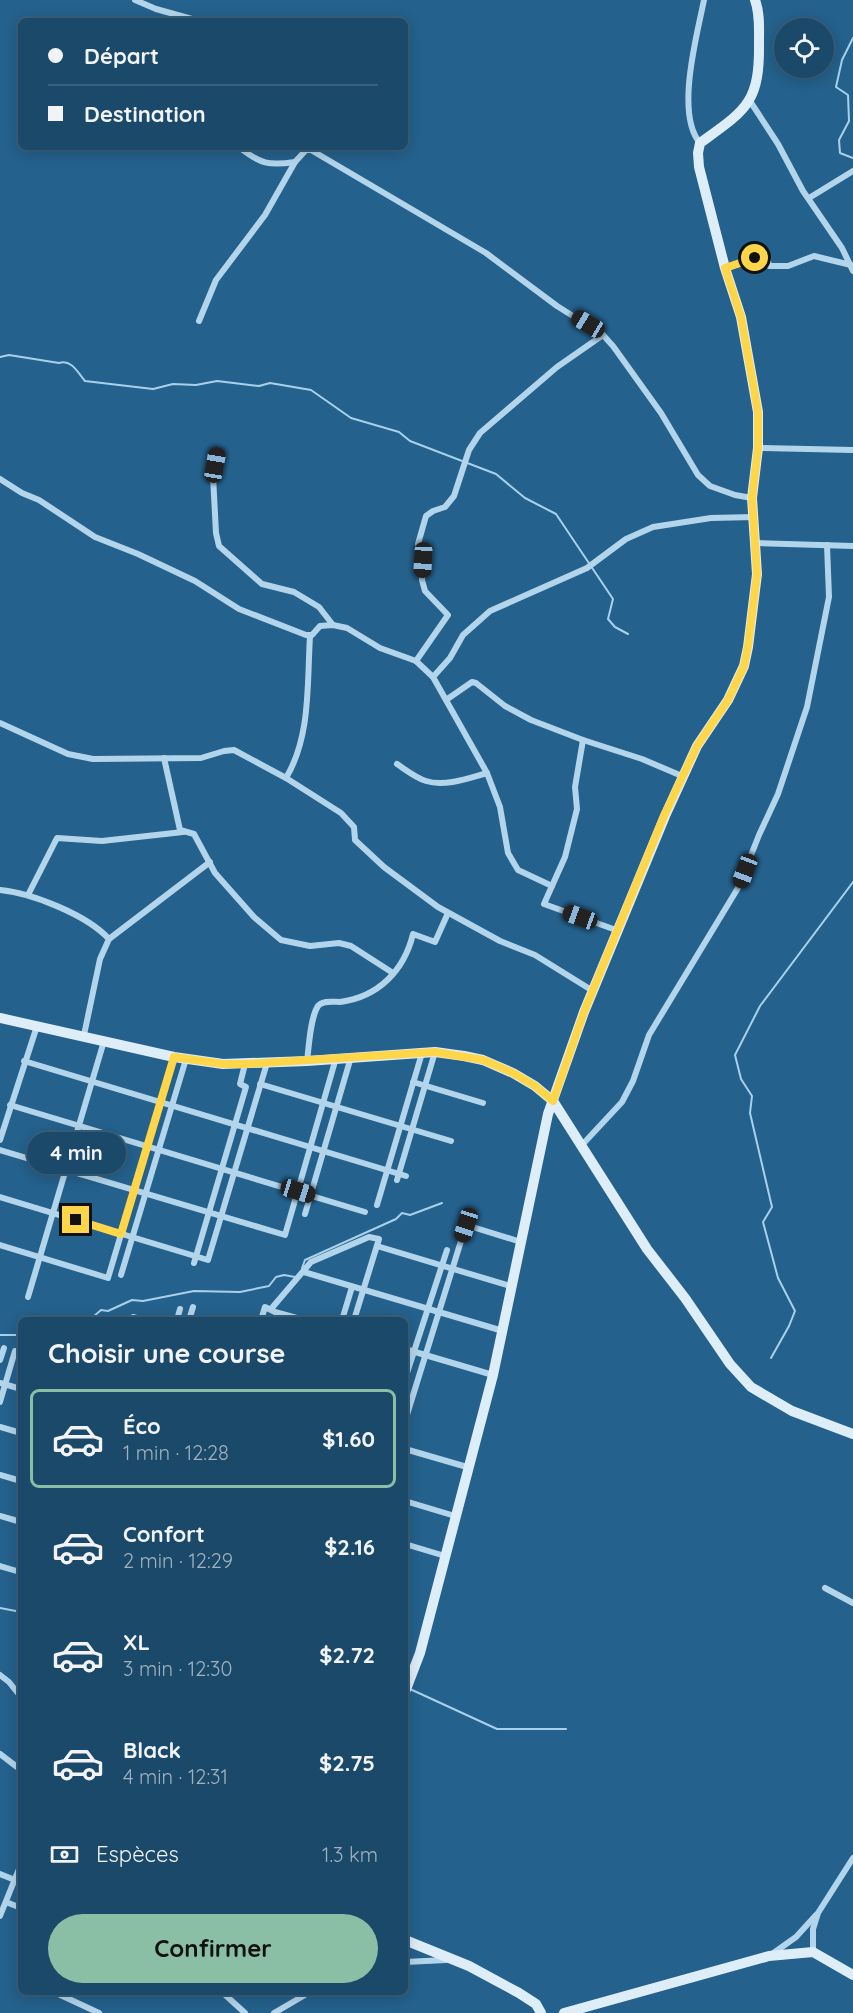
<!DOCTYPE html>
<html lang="fr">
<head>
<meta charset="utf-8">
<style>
	body { margin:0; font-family:Quicksand,sans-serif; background:#285371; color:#f1f3f6; height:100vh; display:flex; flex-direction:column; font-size:22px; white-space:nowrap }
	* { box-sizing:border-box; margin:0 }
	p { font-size:20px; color:#a0b2c0 }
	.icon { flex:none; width:33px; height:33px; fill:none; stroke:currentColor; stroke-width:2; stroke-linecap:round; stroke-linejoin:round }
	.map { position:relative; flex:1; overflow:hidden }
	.side { position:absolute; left:18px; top:1317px; width:390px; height:678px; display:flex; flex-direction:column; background:#1b4969; border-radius:9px; box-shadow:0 3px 15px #0003,0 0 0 2px #39617d }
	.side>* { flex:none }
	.top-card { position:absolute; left:18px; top:18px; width:390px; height:132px; border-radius:9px; box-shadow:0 3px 15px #0003,0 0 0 2px #39617d; display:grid; align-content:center; height:132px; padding:0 30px; background:#1b4969 }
	.tools { position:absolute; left:774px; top:18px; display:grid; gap:12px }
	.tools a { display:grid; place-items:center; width:60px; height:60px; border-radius:50%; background:#1b4969; box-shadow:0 3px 15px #0003,0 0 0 2px #39617d; font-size:30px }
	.end { position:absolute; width:27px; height:27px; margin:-14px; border:8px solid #ffd54a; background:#111; box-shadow:0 0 0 3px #111 }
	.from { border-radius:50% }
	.bubble { position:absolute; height:42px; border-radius:21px; background:#1b4969; box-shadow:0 3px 15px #0003,0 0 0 2px #39617d; font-size:20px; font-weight:700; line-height:42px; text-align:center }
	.car { position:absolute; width:18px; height:36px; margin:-18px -9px; border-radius:8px; box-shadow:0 0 4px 2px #0007; background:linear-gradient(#222 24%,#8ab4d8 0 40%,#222 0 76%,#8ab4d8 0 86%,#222 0) }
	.top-card b { display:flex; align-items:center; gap:21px; height:57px; font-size:22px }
	.top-card b+b { border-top:2px solid #39617d }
	.top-card i { width:15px; height:15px; background:#f1f3f6 }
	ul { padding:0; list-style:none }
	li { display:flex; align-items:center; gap:18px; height:99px; margin:0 12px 9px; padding:0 18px; border:3px solid transparent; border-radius:9px }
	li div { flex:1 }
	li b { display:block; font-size:22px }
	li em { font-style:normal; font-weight:700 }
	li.selected { border-color:#8abfa5 }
	li>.icon { width:54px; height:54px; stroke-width:1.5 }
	h2 { padding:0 30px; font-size:27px; line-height:72px }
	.pay { display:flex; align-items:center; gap:15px; height:66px; padding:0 30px; font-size:22px }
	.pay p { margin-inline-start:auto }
	.cta { display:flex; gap:12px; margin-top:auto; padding:12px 30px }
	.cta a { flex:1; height:69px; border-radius:36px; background:#8abfa5; color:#111; font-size:24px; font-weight:700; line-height:69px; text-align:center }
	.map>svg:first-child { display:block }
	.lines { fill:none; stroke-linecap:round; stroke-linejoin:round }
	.stream { stroke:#a7d1eb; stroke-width:2 }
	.street { stroke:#b3d5eb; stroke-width:6 }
	.secondary { stroke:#deeef9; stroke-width:10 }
	.route { stroke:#ffd54a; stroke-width:8 }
</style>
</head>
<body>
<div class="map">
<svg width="853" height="2013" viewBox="0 0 853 2013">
	<rect width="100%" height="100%" fill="#24618c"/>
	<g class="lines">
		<g class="stream">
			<path d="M853,38L842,60L836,87L848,95L849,121L839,140L840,153L853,158"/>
			<path d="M0,357L9,355L59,363C72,359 78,373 85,381L153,389L173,384L196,385L217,381L259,386L270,383L311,390L351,418L399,432L410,441L496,474L525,498L556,514L613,599L608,619L615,627L628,634"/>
			<path d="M302,1268L305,1260L396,1219L402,1213L410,1215L442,1203"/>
			<path d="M84,1320L93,1317L101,1310L108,1311L132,1300L143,1301L194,1291L240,1292L269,1286L276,1277L284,1275L295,1277"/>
			<path d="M0,1335H21"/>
			<path d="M771,1358L789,1326L795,1311L778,1278L763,1222L772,1207L750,1113L752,1096L741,1079L735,1055L760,1006L853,882"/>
			<path d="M0,1608L21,1612"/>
			<path d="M410,1689L497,1729H566"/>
		</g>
		<g class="street">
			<path d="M135,0L156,9L199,21"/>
			<path d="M750,101L778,144L803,191L842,248L853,271"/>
			<path d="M700,143C675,114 697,35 704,0"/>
			<path d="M239,147C260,164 269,166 295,162L306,150H311L486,253L557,306L603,335L613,346L661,413L698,475L710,486L735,495L752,498"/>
			<path d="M809,198L853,171"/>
			<path d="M725,268L767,255L769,266H788L814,256L851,265"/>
			<path d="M199,321L216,280L265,215L295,162"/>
			<path d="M758,448L853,450"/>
			<path d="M217,453L213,476L216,533L219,546L262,584L294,592L319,607L333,625"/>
			<path d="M0,479L22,493L39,500L95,537L138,554L195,581L239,609L306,635H312L320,626L333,625L347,628L380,648L416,661L433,677L487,773L500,807L508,853L518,870L552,886L544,904L616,930"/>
			<path d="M756,543L853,546"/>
			<path d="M416,661L448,615L425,591L422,580L423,560L418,544L426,516L433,511L445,507L454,496L469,450L480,433L557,367L603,335"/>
			<path d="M433,677L450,658L463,635L490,611L587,568L626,539L653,527L711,518L754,517"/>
			<path d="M446,700L472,682L476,683L505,706L531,720L583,740L642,759L682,776"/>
			<path d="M0,723L68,754L93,759L201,758L224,751L234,750L286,778L341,813L354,827L355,840L384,867L438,907L500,941L535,955L593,991"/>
			<path d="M164,758L180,830L194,834L215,873L254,917L281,940L310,946L339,943L351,946L393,973"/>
			<path d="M397,764C406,770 416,778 426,781C445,787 469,778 487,773"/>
			<path d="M286,778C311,736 307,684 310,636"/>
			<path d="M552,886L565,857L577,809L575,787L583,740"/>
			<path d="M0,890C32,893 87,915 109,939"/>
			<path d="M28,895L57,838L102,841L183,832"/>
			<path d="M84,1035L100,959L109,939L210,862"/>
			<path d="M24,1061L406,1176"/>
			<path d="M307,1061C309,1047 310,1018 318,1006C323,1000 333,1002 340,1002C378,997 404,971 413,934L435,942L448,913"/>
			<path d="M413,1082L483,1103"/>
			<path d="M260,1084L451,1141"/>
			<path d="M10,1105L365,1212"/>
			<path d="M0,1140L37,1026"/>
			<path d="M582,1145L622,1102L633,1081L649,1035L738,888L759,835L778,794L807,707L829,597L827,545"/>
			<path d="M0,1150L285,1235L336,1058"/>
			<path d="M397,1180L435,1052"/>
			<path d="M0,1197L208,1260L267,1063"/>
			<path d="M377,1205L422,1053"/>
			<path d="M305,1214L351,1057"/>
			<path d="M0,1245L108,1278L174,1057"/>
			<path d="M377,1246L510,1286"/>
			<path d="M194,1263L246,1087L240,1084L245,1064"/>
			<path d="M304,1272L503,1331"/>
			<path d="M121,1275L186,1059"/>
			<path d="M28,1297L104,1041"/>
			<path d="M271,1309L311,1262L369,1237L379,1239L354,1320"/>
			<path d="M133,1317L144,1320"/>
			<path d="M177,1320L180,1309"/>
			<path d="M189,1320L193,1307"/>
			<path d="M261,1320L265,1307L275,1312L304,1320"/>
			<path d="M342,1320L352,1287"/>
			<path d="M405,1349L493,1375"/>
			<path d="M0,1360L4,1348"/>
			<path d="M405,1379L447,1250"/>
			<path d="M0,1383L21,1389"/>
			<path d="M0,1402L15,1351"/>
			<path d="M405,1421L466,1225L521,1242"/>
			<path d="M0,1427L21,1433"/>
			<path d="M405,1449L467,1467"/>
			<path d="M0,1475L21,1481"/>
			<path d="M405,1501L455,1516"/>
			<path d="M0,1516L21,1522"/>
			<path d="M405,1544L445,1556"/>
			<path d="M0,1566L20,1572L21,1569"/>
			<path d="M825,1588L853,1603"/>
			<path d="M0,1675L9,1682L21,1697"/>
			<path d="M0,1754L21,1770"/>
			<path d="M0,1874L15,1880"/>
			<path d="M6,1902L21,1908"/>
			<path d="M0,1916L21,1864"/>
			<path d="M813,1952V1929L818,1913L853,1858"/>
			<path d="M772,1954L796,1937L816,1915"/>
			<path d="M405,1962L446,1960"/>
			<path d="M54,1992L99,2013"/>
			<path d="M222,1992L245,2013"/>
			<path d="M274,2013L310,1992"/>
		</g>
		<g class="secondary">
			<path d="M0,1018L174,1057L223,1064L307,1061L435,1052L464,1056L483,1060L513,1073L535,1086L553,1101L647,1249L685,1298L730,1364L751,1387L792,1411L853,1434"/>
			<path d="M405,1692L420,1653L493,1375L548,1114L584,1012L665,816L697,746L728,700L744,666L748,647L757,574L752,498L758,448V412L741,317L725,268L699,167L698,153L700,143C746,110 760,103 759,42C759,28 760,13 755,0"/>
			<path d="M405,1940L469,1966L519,1993L536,2004L541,2013"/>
			<path d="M564,2013L769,1956L813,1952L853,1975"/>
		</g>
	</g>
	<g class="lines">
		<path class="route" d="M76,1220L121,1234L174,1057L223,1064H245L435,1052L483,1060L513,1073L535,1086L553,1101L584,1012L664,816L697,746L728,700L744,666L748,646L757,574L752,498L758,448V412L741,317L725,268L755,258"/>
	</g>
</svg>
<div class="tools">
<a><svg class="icon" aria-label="locate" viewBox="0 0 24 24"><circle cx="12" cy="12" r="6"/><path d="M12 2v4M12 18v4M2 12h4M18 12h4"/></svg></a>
</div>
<i class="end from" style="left:755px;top:258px"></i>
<i class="end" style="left:76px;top:1220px"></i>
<div class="bubble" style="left:27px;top:1132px;width:99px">4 min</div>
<i class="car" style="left:588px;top:324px;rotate:301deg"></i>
<i class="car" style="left:215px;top:465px;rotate:10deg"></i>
<i class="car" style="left:423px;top:560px;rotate:183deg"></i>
<i class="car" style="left:745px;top:871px;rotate:201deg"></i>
<i class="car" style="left:580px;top:917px;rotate:290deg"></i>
<i class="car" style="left:298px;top:1191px;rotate:107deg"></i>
<i class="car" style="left:466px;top:1225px;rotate:198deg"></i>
<div class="top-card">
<b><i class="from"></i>Départ</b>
<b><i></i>Destination</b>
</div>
<section class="side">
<h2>Choisir une course</h2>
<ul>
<li class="selected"><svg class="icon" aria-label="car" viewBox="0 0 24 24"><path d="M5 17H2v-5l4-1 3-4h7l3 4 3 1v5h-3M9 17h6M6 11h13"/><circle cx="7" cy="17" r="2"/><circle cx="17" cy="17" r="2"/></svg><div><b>Éco</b><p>1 min · 12:28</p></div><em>$1.60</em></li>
<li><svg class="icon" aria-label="car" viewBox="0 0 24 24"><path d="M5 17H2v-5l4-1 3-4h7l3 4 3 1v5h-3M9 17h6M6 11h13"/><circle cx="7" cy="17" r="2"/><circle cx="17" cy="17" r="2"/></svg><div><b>Confort</b><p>2 min · 12:29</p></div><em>$2.16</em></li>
<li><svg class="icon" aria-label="car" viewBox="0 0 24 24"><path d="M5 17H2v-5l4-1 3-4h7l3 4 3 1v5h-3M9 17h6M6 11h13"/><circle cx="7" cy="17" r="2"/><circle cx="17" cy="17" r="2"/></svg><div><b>XL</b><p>3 min · 12:30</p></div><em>$2.72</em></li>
<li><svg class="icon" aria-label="car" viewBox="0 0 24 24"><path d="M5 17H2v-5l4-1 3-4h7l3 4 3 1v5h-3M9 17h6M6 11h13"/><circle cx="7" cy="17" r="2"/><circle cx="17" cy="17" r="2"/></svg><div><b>Black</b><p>4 min · 12:31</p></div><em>$2.75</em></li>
</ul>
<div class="pay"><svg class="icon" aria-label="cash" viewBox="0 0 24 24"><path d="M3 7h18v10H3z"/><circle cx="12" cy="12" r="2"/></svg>Espèces<p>1.3 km</p></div>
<div class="cta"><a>Confirmer</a></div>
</section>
</div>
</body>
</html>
